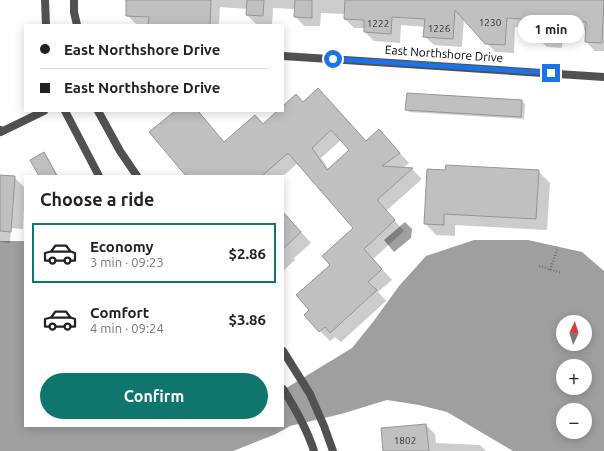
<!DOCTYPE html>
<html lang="en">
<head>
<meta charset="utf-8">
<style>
	body { margin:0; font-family:Ubuntu,sans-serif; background:#f6f6f6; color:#222; height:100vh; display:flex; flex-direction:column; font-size:15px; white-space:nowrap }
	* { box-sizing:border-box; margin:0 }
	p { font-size:13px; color:#767676 }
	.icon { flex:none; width:22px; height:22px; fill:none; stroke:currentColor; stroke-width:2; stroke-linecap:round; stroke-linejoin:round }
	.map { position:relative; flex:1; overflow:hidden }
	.side { position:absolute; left:24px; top:175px; width:260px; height:252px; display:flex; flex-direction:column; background:#fff; border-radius:0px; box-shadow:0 2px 10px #0003 }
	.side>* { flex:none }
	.guide { position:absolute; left:24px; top:24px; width:260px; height:88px; border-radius:0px; box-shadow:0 2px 10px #0003; display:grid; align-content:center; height:88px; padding:0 16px; background:#fff }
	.needle { width:26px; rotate:4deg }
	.buttons { position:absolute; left:556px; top:315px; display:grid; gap:8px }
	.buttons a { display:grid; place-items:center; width:36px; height:36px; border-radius:50%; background:#fff; box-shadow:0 2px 10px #0003; font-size:20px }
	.end { position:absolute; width:18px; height:18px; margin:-9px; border:5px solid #1a73e8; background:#fff; box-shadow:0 0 0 2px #fff }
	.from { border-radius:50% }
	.bubble { position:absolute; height:28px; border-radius:14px; background:#fff; box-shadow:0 2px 10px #0003; font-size:13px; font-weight:700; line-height:28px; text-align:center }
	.guide b { display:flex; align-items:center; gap:14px; height:38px; font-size:15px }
	.guide b+b { border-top:1px solid #e0e0e0 }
	.guide i { width:10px; height:10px; background:#222 }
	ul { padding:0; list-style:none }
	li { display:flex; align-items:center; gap:12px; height:60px; margin:0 8px 6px; padding:0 8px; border:2px solid transparent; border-radius:0px }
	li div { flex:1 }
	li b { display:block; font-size:15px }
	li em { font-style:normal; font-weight:700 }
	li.current { border-color:#0f766e }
	li>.icon { width:36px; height:36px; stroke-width:1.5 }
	h2 { padding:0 16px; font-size:18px; line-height:48px }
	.cta { display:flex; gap:8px; margin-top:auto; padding:8px 16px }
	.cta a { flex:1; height:46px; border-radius:24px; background:#0f766e; color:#fff; font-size:16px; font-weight:700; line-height:46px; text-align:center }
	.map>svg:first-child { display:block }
	.water { fill:#9f9f9f; fill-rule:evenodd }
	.shadow { fill:#0003; fill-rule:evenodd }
	.building { fill:#c0c0c0; stroke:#959595; fill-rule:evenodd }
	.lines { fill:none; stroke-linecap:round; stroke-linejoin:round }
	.path { stroke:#737373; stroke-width:2.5; stroke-dasharray:1 2; stroke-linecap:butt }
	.service { stroke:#515151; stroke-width:8 }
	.minor { stroke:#515151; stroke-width:8 }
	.tertiary { stroke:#515151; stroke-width:8 }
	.route { stroke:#1a73e8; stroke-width:5 }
	.labels { text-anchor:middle; stroke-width:4; stroke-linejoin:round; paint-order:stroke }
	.number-label { font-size:10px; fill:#303030 }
	.street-label { font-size:12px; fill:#000; stroke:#fff }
</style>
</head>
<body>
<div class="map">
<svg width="604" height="451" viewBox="0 0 604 451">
	<rect width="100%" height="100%" fill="#fff"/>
	<g class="water">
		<path d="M405,222L412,229L411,238L394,252L384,240Z"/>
		<path d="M474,240H528L582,252L604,271V451H513L447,412L419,405L387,400L341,414L290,426L276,434L233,451H0V241H25V426H283V390L352,348L373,322L399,286L426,256ZM563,322H585V344H563ZM563,366H585V388H563ZM563,410H585V432H563Z"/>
	</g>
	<g class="shadow">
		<path d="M127,0H604V51H595L586,42L587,30L563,29L562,48L547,47L538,38V28L515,27L514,53L495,52L464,18L462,47L434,45L424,36L425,27L401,25L400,43L374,41L365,32V28H354L345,19V14L321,13L320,26H304L295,16L296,9L273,8L272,25L256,24L247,15L248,9L220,7L219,25L136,24L127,15Z"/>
		<path d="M522,101L525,104L524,119L409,112L406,109Z"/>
		<path d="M303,103L366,142L389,141L409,163L403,168L412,169L422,179L386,211L404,231L373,259L392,280L378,292L386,301L341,342L335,337L330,341L320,331L311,310L331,265L354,228L298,163L283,176H188L176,111H198L225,143L263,125L279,111H283V107ZM341,140L350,150L329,170L321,158Z"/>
		<path d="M44,153L47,156L58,176H40Z"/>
		<path d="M428,170L538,171L550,183L547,230L455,225V236L436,235L425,223Z"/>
		<path d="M0,176L14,177L25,188L23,229L11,228L10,243L0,242Z"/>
		<path d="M283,212L311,243L294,258L295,260L283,271Z"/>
		<path d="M426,425L435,434L436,443L480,445L486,451H384Z"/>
	</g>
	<g class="building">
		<path d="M126,0H211L210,25H148L149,17L126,16Z"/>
		<path d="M247,0H264L263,16L246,15Z"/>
		<path d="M295,0H312V18L294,17Z"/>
		<path d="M345,0H604L602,43L585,42L586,22L555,21L553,39L537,38L538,20L507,18L505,45L485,44L455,10L453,39L423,37L425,19L392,17L391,34L364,32V20L344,19Z"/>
		<path d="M318,88L366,141L379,129L400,153L382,166L413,168L377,200L395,220L364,249L382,269L368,282L377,290L330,333L325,327L319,332L304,315L309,310L296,295L330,265L322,256L353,228L288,153L262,176H186L149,132L175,111H198L224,142L255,115L263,124L277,111H283V106L296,94L303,102ZM331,130L349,150L327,170L312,148Z"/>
		<path d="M407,93L522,100L521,117L405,110Z"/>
		<path d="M44,152L57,176H39L30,160Z"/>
		<path d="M446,165L539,170L536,219L444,214V225L424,224L427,169L445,170Z"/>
		<path d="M0,175L15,176L11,232L0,231Z"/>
		<path d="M283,212L301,232L283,249Z"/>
		<path d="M426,424L429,451H383L381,428Z"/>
	</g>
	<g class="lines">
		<g class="path">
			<path d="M539,266L562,273"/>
			<path d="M550,270L558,247"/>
		</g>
		<path class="service" d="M0,130L1,132L44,111"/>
		<path class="minor" d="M283,56L604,77"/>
		<g class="tertiary">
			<path d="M45,0L46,25"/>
			<path d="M74,0V12L77,25"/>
			<path d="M65,111L99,176"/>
			<path d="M98,111L120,151L137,176"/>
			<path d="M283,351L310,394L324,426L333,451"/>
			<path d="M283,389C295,408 307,429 314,451"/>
		</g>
	</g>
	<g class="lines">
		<path class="route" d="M333,59L551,73"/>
	</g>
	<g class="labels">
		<g class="number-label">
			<text x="490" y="26">1230</text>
			<text x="378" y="27">1222</text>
			<text x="439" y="32">1226</text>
			<text x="405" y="444">1802</text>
		</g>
		<g class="street-label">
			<text transform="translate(444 54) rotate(4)" y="4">East Northshore Drive</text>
		</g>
	</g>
</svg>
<div class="buttons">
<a><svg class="needle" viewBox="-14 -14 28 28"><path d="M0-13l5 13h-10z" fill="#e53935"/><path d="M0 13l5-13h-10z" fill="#767676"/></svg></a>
<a>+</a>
<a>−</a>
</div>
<i class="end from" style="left:333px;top:59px"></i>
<i class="end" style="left:551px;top:73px"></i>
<div class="bubble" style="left:518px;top:15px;width:66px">1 min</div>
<div class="guide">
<b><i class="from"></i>East Northshore Drive</b>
<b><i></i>East Northshore Drive</b>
</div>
<section class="side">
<h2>Choose a ride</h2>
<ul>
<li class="current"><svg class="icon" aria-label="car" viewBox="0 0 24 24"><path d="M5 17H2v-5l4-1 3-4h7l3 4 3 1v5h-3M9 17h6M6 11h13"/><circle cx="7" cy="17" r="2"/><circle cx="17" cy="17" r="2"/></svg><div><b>Economy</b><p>3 min · 09:23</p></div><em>$2.86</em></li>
<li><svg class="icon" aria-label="car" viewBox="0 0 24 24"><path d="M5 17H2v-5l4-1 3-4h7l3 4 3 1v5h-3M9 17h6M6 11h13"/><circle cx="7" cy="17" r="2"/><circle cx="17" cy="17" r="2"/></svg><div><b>Comfort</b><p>4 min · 09:24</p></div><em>$3.86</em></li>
</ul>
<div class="cta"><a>Confirm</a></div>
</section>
</div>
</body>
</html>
